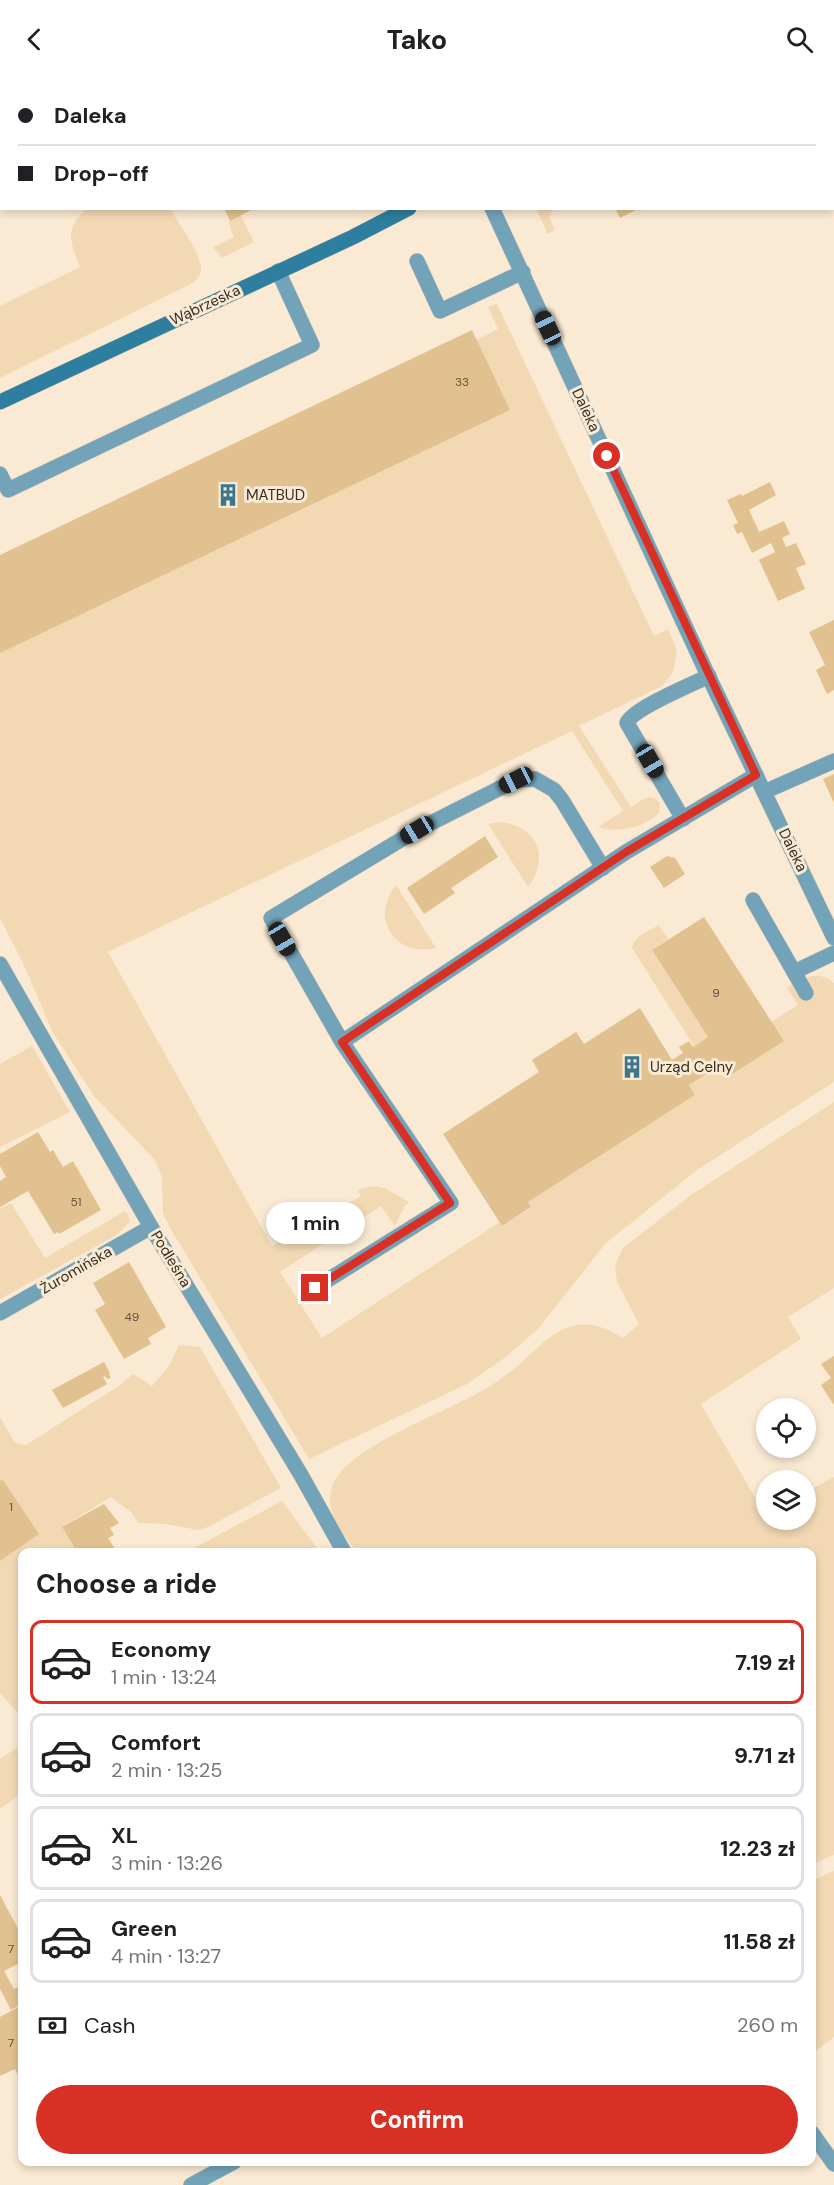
<!DOCTYPE html>
<html lang="en">
<head>
<meta charset="utf-8">
<style>
	body { margin:0; font-family:"DM Sans",sans-serif; background:#f2f2f2; color:#202124; height:100vh; display:flex; flex-direction:column; font-size:22px; white-space:nowrap }
	* { box-sizing:border-box; margin:0 }
	p { font-size:20px; color:#757577 }
	.icon { flex:none; width:33px; height:33px; fill:none; stroke:currentColor; stroke-width:2; stroke-linecap:round; stroke-linejoin:round }
	.map { position:relative; flex:1; overflow:hidden }
	.sheet { position:absolute; left:18px; top:1470px; width:798px; height:618px; display:flex; flex-direction:column; background:#fff; border-radius:12px; box-shadow:0 3px 9px #0003 }
	.sheet>* { flex:none }
	.hud { position:absolute; left:0px; top:0px; width:834px; height:132px; box-shadow:0 3px 9px #0003; display:grid; align-content:center; height:132px; padding:0 18px; background:#fff }
	.controls { position:absolute; left:756px; top:1320px; display:grid; gap:12px }
	.controls a { display:grid; place-items:center; width:60px; height:60px; border-radius:50%; background:#fff; box-shadow:0 3px 9px #0003; font-size:30px }
	.end { position:absolute; width:27px; height:27px; margin:-14px; border:8px solid #d93025; background:#fff; box-shadow:0 0 0 3px #fff }
	.from { border-radius:50% }
	.bubble { position:absolute; height:42px; border-radius:21px; background:#fff; box-shadow:0 3px 9px #0003; font-size:20px; font-weight:700; line-height:42px; text-align:center }
	.car { position:absolute; width:18px; height:36px; margin:-18px -9px; border-radius:8px; box-shadow:0 0 4px 2px #0007; background:linear-gradient(#222 24%,#8ab4d8 0 40%,#222 0 76%,#8ab4d8 0 86%,#222 0) }
	.hud b { display:flex; align-items:center; gap:21px; height:57px; font-size:22px }
	.hud b+b { border-top:2px solid #e0e0e0 }
	.hud i { width:15px; height:15px; background:#202124 }
	ul { padding:0; list-style:none }
	li { display:flex; align-items:center; gap:18px; height:84px; margin:0 12px 9px; padding:0 6px; border:3px solid #e0e0e0; border-radius:12px }
	li div { flex:1 }
	li b { display:block; font-size:22px }
	li em { font-style:normal; font-weight:700 }
	li.selected { border-color:#d93025 }
	li>.icon { width:54px; height:54px; stroke-width:1.5 }
	h2 { padding:0 18px; font-size:27px; line-height:72px }
	.pay { display:flex; align-items:center; gap:15px; height:66px; padding:0 18px; font-size:22px }
	.pay p { margin-inline-start:auto }
	.cta { display:flex; gap:12px; margin-top:auto; padding:12px 18px }
	.cta a { flex:1; height:69px; border-radius:36px; background:#d93025; color:#fff; font-size:24px; font-weight:700; line-height:69px; text-align:center }
	header { display:flex; justify-content:space-between; align-items:center; height:78px; padding:0 18px; background:#fff; font-size:27px; font-weight:700 }
	.map>svg:first-child { display:block }
	.green { fill:#f2d9b4 }
	.building { fill:#e1c18f }
	.lines { fill:none; stroke-linecap:round; stroke-linejoin:round }
	.lane-casing { stroke:#d6c8b4; stroke-width:16 }
	.street-casing { stroke:#d6c8b4; stroke-width:16 }
	.secondary-casing { stroke:#d6c8b4; stroke-width:16 }
	.lane { stroke:#73a3b9; stroke-width:15 }
	.street { stroke:#73a3b9; stroke-width:15 }
	.secondary { stroke:#2d7e9f; stroke-width:15 }
	.route { stroke:#d93025; stroke-width:8 }
	.labels { text-anchor:middle; stroke-width:6; stroke-linejoin:round; paint-order:stroke }
	.number-label { font-size:12px; fill:#5f5340 }
	.street-label { font-size:15px; fill:#342e25; stroke:#faead3 }
	.poi-label { font-size:15px; fill:#342e25; stroke:#faead3; text-anchor:start }
</style>
</head>
<body>
<header><svg class="icon" aria-label="back" viewBox="0 0 24 24"><path d="M15 5l-7 7 7 7"/></svg>Tako<svg class="icon" aria-label="search" viewBox="0 0 24 24"><circle cx="10" cy="10" r="6"/><path d="M15 15l6 6"/></svg></header>
<div class="map">
<svg width="834" height="2107" viewBox="0 0 834 2107">
	<rect width="100%" height="100%" fill="#faead3"/>
	<g class="green">
		<path d="M383,0H549L548,1Z"/>
		<path d="M86,131H170C178,144 203,178 201,193C200,198 196,202 193,205L0,300V228L80,189C70,163 64,152 86,131Z"/>
		<path d="M536,131H553L549,139L555,152L548,156Z"/>
		<path d="M241,137L254,164L222,180L213,169L234,159L228,144Z"/>
		<path d="M497,226L654,558L668,551L677,573L673,594L662,608L579,648L631,729C642,723 649,713 660,725L659,735C644,749 618,756 598,749L623,733L572,653L108,874L272,1168L361,1118L358,1113C380,1101 390,1114 409,1124L404,1129L395,1148L381,1128L280,1194L322,1260L500,1144L502,1148L531,1130L528,1124L695,1017L689,1007L725,984L732,996L771,944L798,927L787,910C801,900 819,891 834,905V1004L697,1092L605,1166L539,1250L506,1279L467,1306L309,1381L170,1150L163,1135L162,1100L159,1091L154,1081L94,1018L53,955L23,885L0,840V575L477,262L498,251L488,229Z"/>
		<path d="M499,744C536,747 551,778 528,809L488,746Z"/>
		<path d="M396,807L436,870C395,880 369,840 396,807Z"/>
		<path d="M659,847L668,861L652,872L708,959L694,968L632,870C634,858 650,852 659,847Z"/>
		<path d="M32,968L70,1034L0,1069V986Z"/>
		<path d="M834,1024V1210L788,1239L801,1261L701,1326L764,1435H766V1442H806V1414L834,1399V1777L812,1786V1474H357C343,1456 324,1434 332,1409C344,1368 457,1331 495,1305C506,1297 518,1289 527,1279C541,1267 550,1256 567,1250C589,1242 604,1249 623,1260L639,1246L617,1204L615,1187L623,1170L691,1117Z"/>
		<path d="M11,1125L45,1180L125,1133L128,1137L130,1144L115,1158L0,1221V1131Z"/>
		<path d="M179,1267L200,1269L281,1410L208,1449L198,1452L166,1446L138,1445L132,1435L111,1419L62,1449L77,1474H22V1640L0,1615V1339L15,1365L26,1367L120,1307L133,1296L152,1308L169,1288Z"/>
		<path d="M282,1423L320,1474H187L196,1469Z"/>
		<path d="M22,1666V1715L0,1731V1681Z"/>
		<path d="M834,1793V1959L812,1976V1802Z"/>
	</g>
	<g class="building">
		<path d="M224,130H255L230,143Z"/>
		<path d="M615,130H640L620,140Z"/>
		<path d="M472,252L510,332L0,575V477Z"/>
		<path d="M770,404L776,417L749,432L759,454L784,443L790,456L782,460L786,469L796,465L806,486L796,490L805,511L778,523L759,482L775,474L771,465L752,475L742,454L737,456L733,447L738,445L727,422L741,416L742,418Z"/>
		<path d="M834,542V612L827,616L816,592L825,587L809,554Z"/>
		<path d="M834,696V725L823,701Z"/>
		<path d="M485,758L498,779L451,810L455,815L424,836L407,810Z"/>
		<path d="M667,778L675,780L685,796L664,810L650,789Z"/>
		<path d="M704,839L784,963L732,996L725,984L689,1007L695,1017L528,1124L531,1129L502,1148L443,1056L539,994L532,982L576,954L584,966L640,930L672,982L683,975L679,969L689,963L693,969L708,959L652,872Z"/>
		<path d="M38,1054L50,1074L53,1072L63,1089L73,1083L101,1132L59,1156L58,1154L54,1156L28,1113L0,1129V1103L6,1099L0,1088V1076Z"/>
		<path d="M129,1184L166,1249L148,1260L151,1266L124,1281L95,1232L105,1226L93,1205Z"/>
		<path d="M834,1278V1327L821,1307L831,1300L821,1286Z"/>
		<path d="M104,1284L110,1295L109,1296L111,1300L107,1301L105,1298L103,1299L107,1306L63,1330L52,1312Z"/>
		<path d="M3,1402L39,1456L0,1483V1403Z"/>
		<path d="M104,1426L119,1445L110,1450L114,1457L108,1460L117,1474H77L62,1449Z"/>
		<path d="M0,1817L22,1858V1884L4,1893L14,1911L22,1907V1925L11,1932L0,1911Z"/>
		<path d="M22,1927V2005L15,1991L0,1998V1939Z"/>
	</g>
	<g class="lines">
		<g class="lane-casing">
			<g id="lane">
				<path d="M597,0L599,2"/>
				<path d="M417,183L440,233L523,194"/>
				<path d="M0,396L8,412L312,267L278,193"/>
				<path d="M764,714L834,683"/>
				<path d="M683,741L627,645C632,631 693,606 709,598"/>
				<path d="M753,822L806,915"/>
				<path d="M794,894L834,875"/>
				<path d="M342,964L271,840L417,752L516,702L535,701L554,712L562,722L603,790"/>
				<path d="M315,1210L451,1125L342,964L626,774L756,697"/>
			</g>
		</g>
		<g class="street-casing">
			<g id="street">
				<path d="M492,130L705,591L834,860"/>
				<path d="M0,886L151,1149L301,1397L344,1474"/>
				<path d="M0,1235L151,1149"/>
				<path d="M812,2055L834,2086"/>
				<path d="M191,2107L234,2084"/>
			</g>
		</g>
		<g class="secondary-casing">
			<g id="secondary">
				<path d="M575,2L577,0"/>
				<path d="M0,324L353,159L409,130"/>
			</g>
		</g>
		<use href="#lane" class="lane"/>
		<use href="#street" class="street"/>
		<use href="#secondary" class="secondary"/>
	</g>
	<g class="lines">
		<path class="route" d="M315,1210L450,1125L342,964L626,774L756,697L607,378"/>
	</g>
	<defs>
		<g id="building-bare" transform="scale(1.8)"><path d="M-4-6H4V6H1V3H-1V6H-4ZM-2.5-4.3h1.7v1.8h-1.7ZM.8-4.3h1.7v1.8H.8ZM-2.5-1h1.7V.8h-1.7ZM.8-1h1.7V.8H.8Z" fill="#3c758e" stroke="#faead3" stroke-width="2.5" paint-order="stroke"/></g>
	</defs>
	<g fill-rule="evenodd">
		<use href="#building-bare" x="228" y="417"/>
		<use href="#building-bare" x="632" y="989"/>
	</g>
	<g class="labels">
		<g class="number-label">
			<text x="462" y="308">33</text>
			<text x="716" y="919">9</text>
			<text x="76" y="1128">51</text>
			<text x="132" y="1243">49</text>
			<text x="11" y="1433">1</text>
			<text x="11" y="1875">7</text>
			<text x="11" y="1969">7</text>
		</g>
		<g class="street-label">
			<text transform="translate(205 227) rotate(-25)" y="5">Wąbrzeska</text>
			<text transform="translate(586 332) rotate(65)" y="5">Daleka</text>
			<text transform="translate(793 772) rotate(64)" y="5">Daleka</text>
			<text transform="translate(171 1181) rotate(59)" y="5">Podleśna</text>
			<text transform="translate(76 1192) rotate(-30)" y="5">Żuromińska</text>
		</g>
		<g class="poi-label">
			<text x="246" y="422">MATBUD</text>
			<text x="650" y="994">Urząd Celny</text>
		</g>
	</g>
</svg>
<div class="controls">
<a><svg class="icon" aria-label="locate" viewBox="0 0 24 24"><circle cx="12" cy="12" r="6"/><path d="M12 2v4M12 18v4M2 12h4M18 12h4"/></svg></a>
<a><svg class="icon" aria-label="layers" viewBox="0 0 24 24"><path d="M12 4l9 5-9 5-9-5zM3 14l9 5 9-5"/></svg></a>
</div>
<i class="end from" style="left:607px;top:378px"></i>
<i class="end" style="left:315px;top:1210px"></i>
<div class="bubble" style="left:266px;top:1124px;width:99px">1 min</div>
<i class="car" style="left:548px;top:250px;rotate:335deg"></i>
<i class="car" style="left:650px;top:683px;rotate:150deg"></i>
<i class="car" style="left:516px;top:702px;rotate:243deg"></i>
<i class="car" style="left:417px;top:752px;rotate:239deg"></i>
<i class="car" style="left:282px;top:861px;rotate:150deg"></i>
<div class="hud">
<b><i class="from"></i>Daleka</b>
<b><i></i>Drop-off</b>
</div>
<section class="sheet">
<h2>Choose a ride</h2>
<ul>
<li class="selected"><svg class="icon" aria-label="car" viewBox="0 0 24 24"><path d="M5 17H2v-5l4-1 3-4h7l3 4 3 1v5h-3M9 17h6M6 11h13"/><circle cx="7" cy="17" r="2"/><circle cx="17" cy="17" r="2"/></svg><div><b>Economy</b><p>1 min · 13:24</p></div><em>7.19 zł</em></li>
<li><svg class="icon" aria-label="car" viewBox="0 0 24 24"><path d="M5 17H2v-5l4-1 3-4h7l3 4 3 1v5h-3M9 17h6M6 11h13"/><circle cx="7" cy="17" r="2"/><circle cx="17" cy="17" r="2"/></svg><div><b>Comfort</b><p>2 min · 13:25</p></div><em>9.71 zł</em></li>
<li><svg class="icon" aria-label="car" viewBox="0 0 24 24"><path d="M5 17H2v-5l4-1 3-4h7l3 4 3 1v5h-3M9 17h6M6 11h13"/><circle cx="7" cy="17" r="2"/><circle cx="17" cy="17" r="2"/></svg><div><b>XL</b><p>3 min · 13:26</p></div><em>12.23 zł</em></li>
<li><svg class="icon" aria-label="car" viewBox="0 0 24 24"><path d="M5 17H2v-5l4-1 3-4h7l3 4 3 1v5h-3M9 17h6M6 11h13"/><circle cx="7" cy="17" r="2"/><circle cx="17" cy="17" r="2"/></svg><div><b>Green</b><p>4 min · 13:27</p></div><em>11.58 zł</em></li>
</ul>
<div class="pay"><svg class="icon" aria-label="cash" viewBox="0 0 24 24"><path d="M3 7h18v10H3z"/><circle cx="12" cy="12" r="2"/></svg>Cash<p>260 m</p></div>
<div class="cta"><a>Confirm</a></div>
</section>
</div>
</body>
</html>
